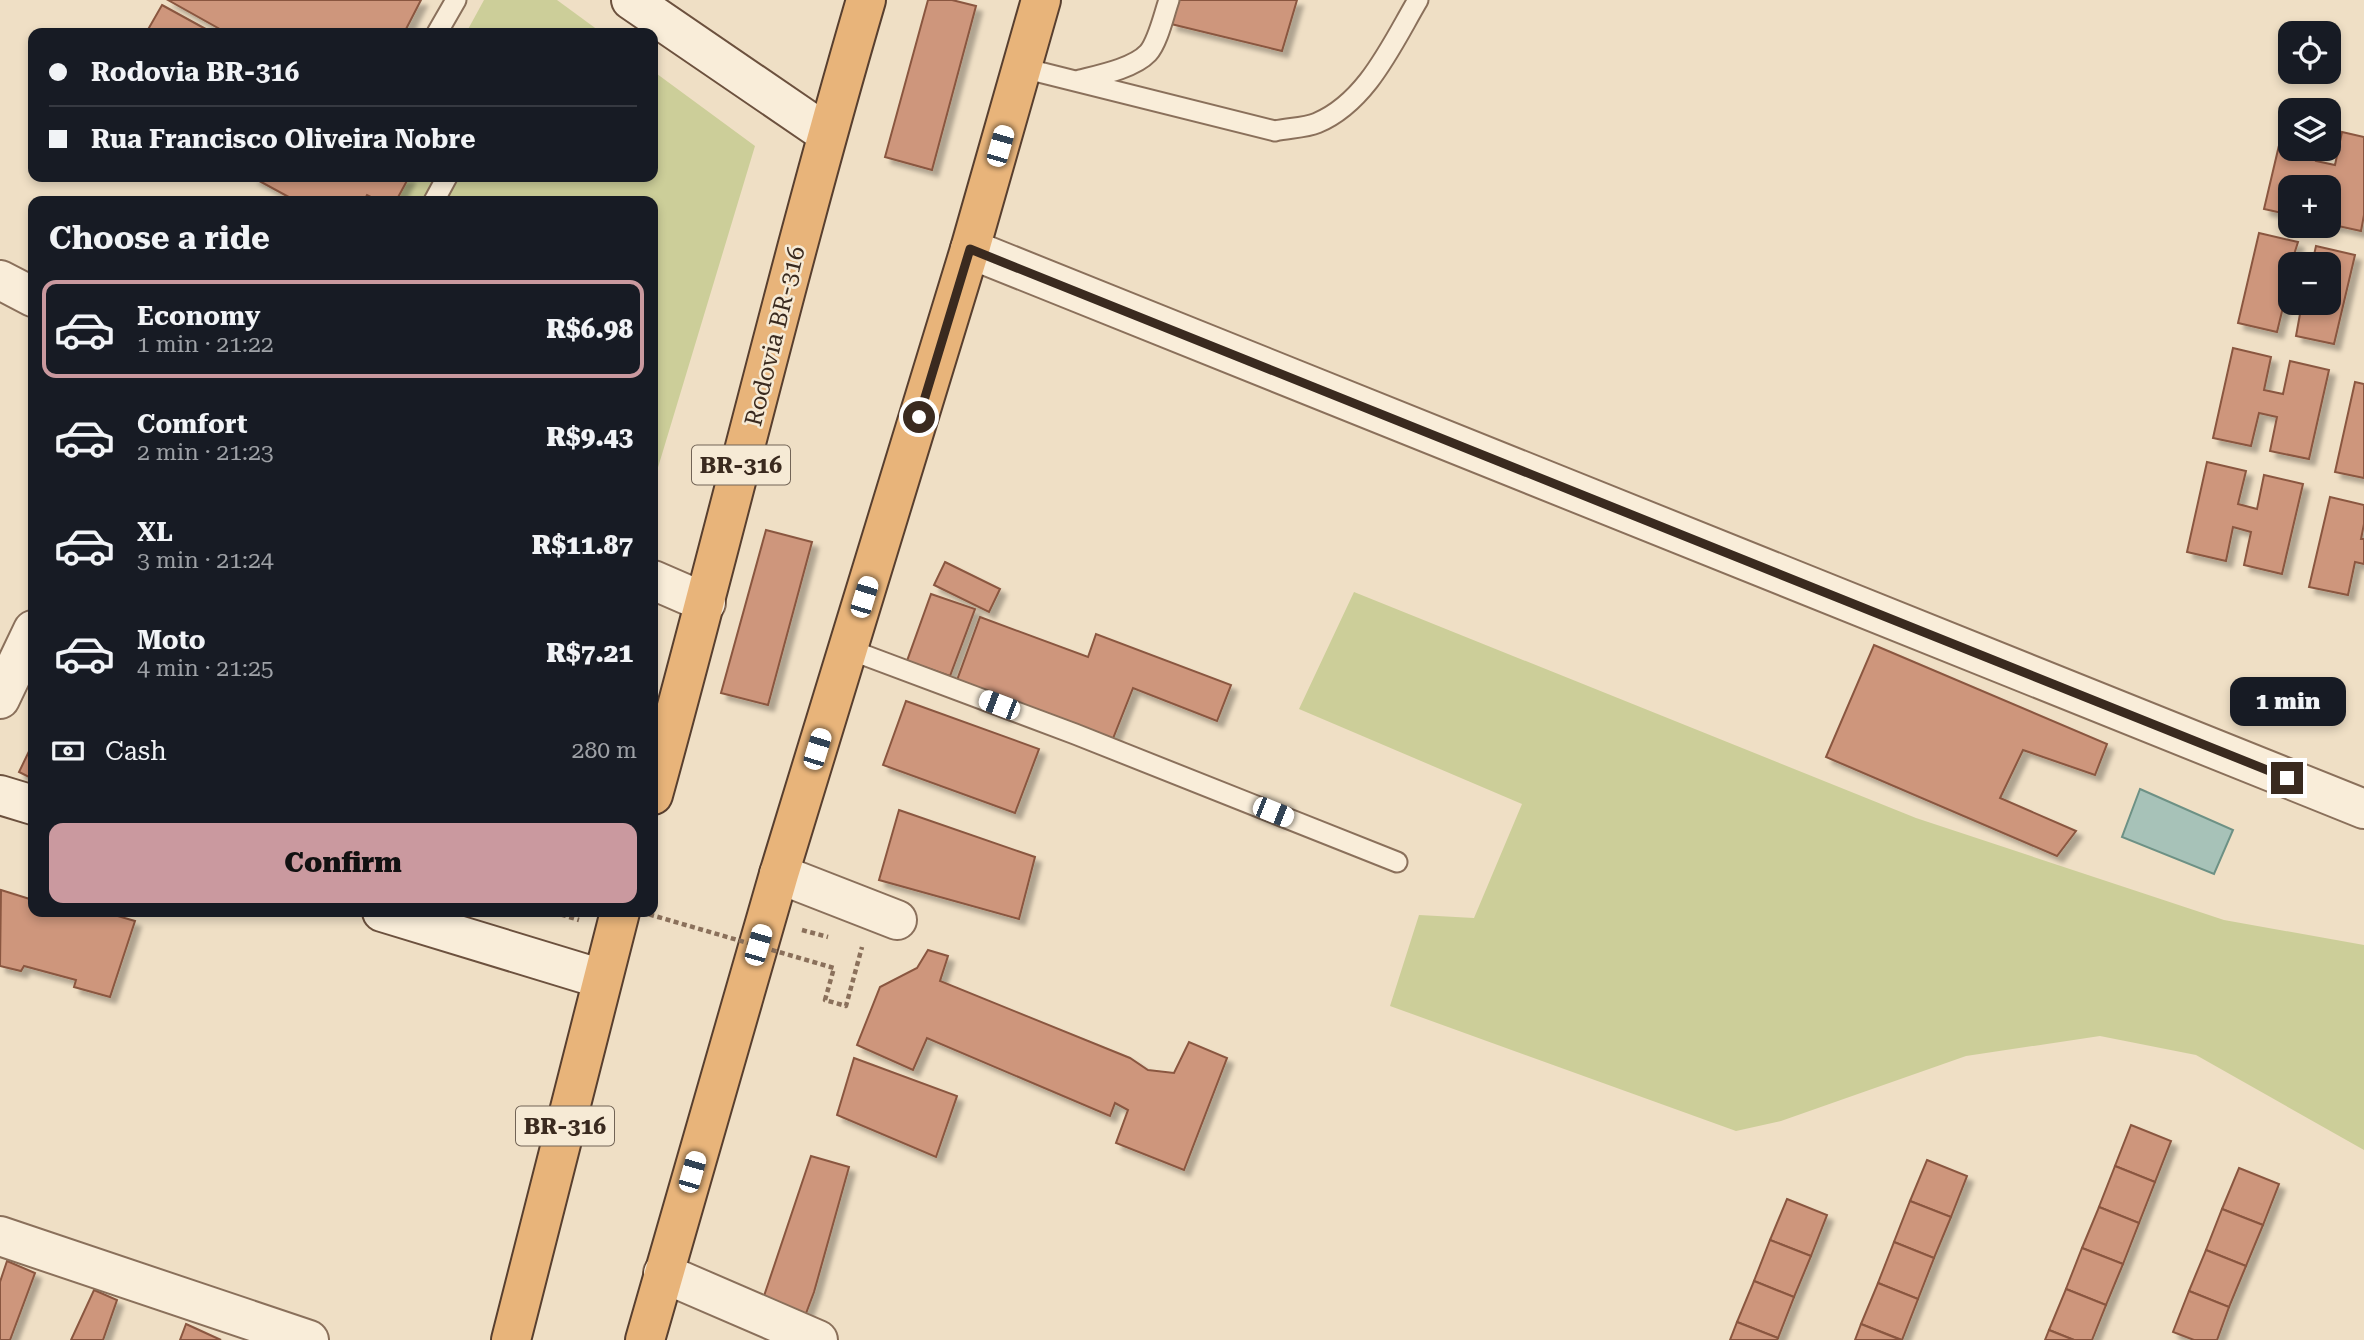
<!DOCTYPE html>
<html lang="en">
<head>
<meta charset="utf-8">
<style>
	body { margin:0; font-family:"Roboto Serif",serif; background:#242831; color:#f1f3f6; height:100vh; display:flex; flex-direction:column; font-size:26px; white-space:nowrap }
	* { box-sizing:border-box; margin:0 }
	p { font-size:23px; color:#9ea1a6 }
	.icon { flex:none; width:38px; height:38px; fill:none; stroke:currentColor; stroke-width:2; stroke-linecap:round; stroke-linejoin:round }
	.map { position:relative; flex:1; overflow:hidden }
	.details { position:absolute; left:28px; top:196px; width:630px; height:721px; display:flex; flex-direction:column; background:#171b24; border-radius:14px; box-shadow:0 4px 10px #0003 }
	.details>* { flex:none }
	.guide { position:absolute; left:28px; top:28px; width:630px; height:154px; border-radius:14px; box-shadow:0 4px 10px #0003; display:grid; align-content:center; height:154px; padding:0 21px; background:#171b24 }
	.controls { position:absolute; left:2278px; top:21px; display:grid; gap:14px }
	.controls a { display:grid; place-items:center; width:63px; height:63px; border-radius:14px; background:#171b24; box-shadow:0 4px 10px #0003; font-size:35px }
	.end { position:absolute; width:32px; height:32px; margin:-16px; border:9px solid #3a2a1f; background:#fff; box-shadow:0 0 0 4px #fff }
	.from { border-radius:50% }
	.bubble { position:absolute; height:49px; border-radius:14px; background:#171b24; box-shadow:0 4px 10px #0003; font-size:23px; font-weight:800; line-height:49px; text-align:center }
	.car { position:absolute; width:21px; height:42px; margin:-21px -10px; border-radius:9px; box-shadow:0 0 5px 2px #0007; background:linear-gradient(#fff 24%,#345 0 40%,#fff 0 76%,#345 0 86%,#fff 0) }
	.guide b { display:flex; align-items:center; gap:24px; height:66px; font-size:26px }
	.guide b+b { border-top:2px solid #363941 }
	.guide i { width:18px; height:18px; background:#f1f3f6 }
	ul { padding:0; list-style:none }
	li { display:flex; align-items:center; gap:21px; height:98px; margin:0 14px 10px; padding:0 7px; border:4px solid transparent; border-radius:14px }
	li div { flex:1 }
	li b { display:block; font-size:26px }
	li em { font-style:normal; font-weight:800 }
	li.current { border-color:#ca999f }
	li>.icon { width:63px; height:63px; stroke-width:1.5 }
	h2 { padding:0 21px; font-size:32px; line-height:84px }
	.pay { display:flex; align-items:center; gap:18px; height:77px; padding:0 21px; font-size:26px }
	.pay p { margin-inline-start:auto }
	.button { display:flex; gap:14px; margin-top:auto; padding:14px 21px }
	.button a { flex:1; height:80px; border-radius:14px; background:#ca999f; color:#111; font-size:28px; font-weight:800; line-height:80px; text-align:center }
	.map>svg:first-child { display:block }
	.green { fill:#ccce99 }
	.water { fill:#a7c2b8; stroke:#6d9185; stroke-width:2 }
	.building { fill:#ce967b; stroke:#8a5740; stroke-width:2; filter:url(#shadow) }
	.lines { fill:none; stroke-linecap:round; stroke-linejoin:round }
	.service-casing { stroke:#8a705b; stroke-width:23 }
	.minor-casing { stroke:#8a705b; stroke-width:42 }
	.tertiary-casing { stroke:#8a705b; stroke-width:42 }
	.secondary-casing { stroke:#6c513e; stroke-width:42 }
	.trunk-casing { stroke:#583f2f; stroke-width:42 }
	.path { stroke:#8a705b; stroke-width:4.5; stroke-dasharray:5 3.5; stroke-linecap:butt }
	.service { stroke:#f9edd9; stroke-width:19 }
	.minor { stroke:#f9edd9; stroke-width:38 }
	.tertiary { stroke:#f9edd9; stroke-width:38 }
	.secondary { stroke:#f9edd9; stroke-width:38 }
	.trunk { stroke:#e8b47a; stroke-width:38 }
	.path-bridge { stroke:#8a705b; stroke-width:4.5; stroke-dasharray:5 3.5; stroke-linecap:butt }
	.route { stroke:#3a2a1f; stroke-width:9 }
	.labels { text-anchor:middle; stroke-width:5; stroke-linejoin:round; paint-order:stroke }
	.shield { fill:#f6ead5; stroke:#726456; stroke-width:2 }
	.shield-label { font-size:23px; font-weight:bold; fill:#3a2a1f }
	.street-label { font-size:24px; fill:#3a2a1f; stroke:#f6ead5 }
</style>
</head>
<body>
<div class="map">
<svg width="2364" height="1340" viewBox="0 0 2364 1340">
	<defs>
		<filter id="shadow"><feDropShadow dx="6" dy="6" stdDeviation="2" flood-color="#0004"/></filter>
	</defs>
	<rect width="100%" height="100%" fill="#efdfc5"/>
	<g class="green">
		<path d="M484,0H557L602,33H466Z"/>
		<path d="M653,71L755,146L653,484V201H379L392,177H653Z"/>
		<path d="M1354,592L1916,818L2224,920L2364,945V1150L2196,1055L2100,1036L1966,1056L1781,1121L1736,1131L1390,1006L1419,915L1474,918L1522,804L1299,709Z"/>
	</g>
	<path class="water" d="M2140,789L2233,830L2214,874L2122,837Z"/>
	<g class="building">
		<path d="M168,0H421L404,33H227Z"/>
		<path d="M928,0H952L976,6L932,170L885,157Z"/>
		<path d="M1178,0H1297L1282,51L1171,24Z"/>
		<path d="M162,5L213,33H146Z"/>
		<path d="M2285,120L2291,121V149H2319L2316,161L2335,165L2342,132L2364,137V215L2361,231L2329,224V187L2311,185L2310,187H2291V215L2264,209Z"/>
		<path d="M252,177H409L396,201H379L367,195L364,201H296Z"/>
		<path d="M2259,233L2298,242L2291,264V300L2285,299L2277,332L2238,323Z"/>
		<path d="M2316,246L2355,255L2334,344L2296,336L2302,303H2329V264H2312Z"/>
		<path d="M2233,348L2271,357L2264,390L2283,394L2290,361L2329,370L2309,459L2270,451L2277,417L2259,413L2251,446L2213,438Z"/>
		<path d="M2355,382L2364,384V478L2335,472Z"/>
		<path d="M2207,462L2246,471L2238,504L2257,509L2264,475L2303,484L2282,574L2244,565L2251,532L2233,527L2226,561L2187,552Z"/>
		<path d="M2330,497L2364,505V524L2361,539H2364V564L2355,562L2348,595L2309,587Z"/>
		<path d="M766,530L812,542L768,705L721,693Z"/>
		<path d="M945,562L1000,589L989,612L934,585Z"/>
		<path d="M931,594L975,609L950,676L907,661Z"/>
		<path d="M980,617L1088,657L1096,634L1231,685L1217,721L1133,688L1112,741L956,683Z"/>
		<path d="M1874,645L2107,744L2095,775L2023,750L2000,798L2076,831L2057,856L1826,757Z"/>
		<path d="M906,701L1039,749L1015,813L883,765Z"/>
		<path d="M33,743V779L19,772Z"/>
		<path d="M899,810L1035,857L1019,919L879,880Z"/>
		<path d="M1,890L33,900V912H104L135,921L110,997L74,987L76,980L24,966L21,971L0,966Z"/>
		<path d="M928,950L948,956L940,981L1130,1058L1148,1070L1174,1073L1189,1042L1227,1058L1184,1170L1116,1143L1128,1110L1115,1103L1110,1116L927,1038L913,1070L857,1045L880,987L917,968Z"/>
		<path d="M854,1058L957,1096L936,1157L837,1115Z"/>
		<path d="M2131,1125L2171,1141L2155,1182L2115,1166Z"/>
		<path d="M811,1156L849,1167L814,1292L805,1316L763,1299Z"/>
		<path d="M1927,1160L1967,1176L1951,1217L1910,1201Z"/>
		<path d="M2115,1166L2155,1182L2139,1223L2099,1207Z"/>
		<path d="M2239,1168L2279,1184L2263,1225L2222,1209Z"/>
		<path d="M1787,1199L1827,1215L1811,1256L1770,1240Z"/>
		<path d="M1910,1201L1951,1217L1934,1258L1894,1242Z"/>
		<path d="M2099,1207L2139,1223L2123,1264L2082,1248Z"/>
		<path d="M2222,1209L2263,1225L2246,1266L2206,1250Z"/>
		<path d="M1770,1240L1811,1256L1794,1297L1754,1281Z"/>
		<path d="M1894,1242L1934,1258L1918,1299L1878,1283Z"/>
		<path d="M2082,1248L2123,1264L2106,1305L2066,1289Z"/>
		<path d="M2206,1250L2246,1266L2229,1307L2189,1291Z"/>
		<path d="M7,1261L35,1273L10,1340H0V1282Z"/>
		<path d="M1754,1281L1794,1297L1778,1338L1737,1322Z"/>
		<path d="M1878,1283L1918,1299L1902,1340L1861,1324Z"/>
		<path d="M2066,1289L2106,1305L2092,1340H2074L2049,1330Z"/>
		<path d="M94,1290L117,1300L103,1340H71Z"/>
		<path d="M2189,1291L2229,1307L2217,1340H2194L2173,1332Z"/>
		<path d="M1737,1322L1778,1338L1777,1340H1730Z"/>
		<path d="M186,1324L221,1340H180Z"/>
		<path d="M1861,1324L1901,1340H1855Z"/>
		<path d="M2049,1330L2074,1340H2045Z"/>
	</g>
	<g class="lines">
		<g class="service-casing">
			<g id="service">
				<path d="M437,33L456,0"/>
				<path d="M1023,68L1275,131C1288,128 1305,128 1317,123C1367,102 1392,44 1418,0"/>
				<path d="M1080,80C1100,75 1134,68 1148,53C1158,42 1164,14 1169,0"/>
				<path d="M434,201L447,177"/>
				<path d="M848,649L1075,734L1397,862"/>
			</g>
		</g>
		<g class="minor-casing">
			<g id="minor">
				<path d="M970,249L2364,809"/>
				<path d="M0,699L33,630"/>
				<path d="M779,874L897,920"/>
				<path d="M0,1236L309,1340"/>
				<path d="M663,1273L818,1340"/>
			</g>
		</g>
		<g class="tertiary-casing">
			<g id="tertiary">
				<path d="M0,280L33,297"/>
				<path d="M653,580L706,603"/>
			</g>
		</g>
		<g class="secondary-casing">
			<g id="secondary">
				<path d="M631,0L827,134"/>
				<path d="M0,795L33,805"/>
				<path d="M382,912L602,979"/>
			</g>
		</g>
		<g class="trunk-casing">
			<g id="trunk">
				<path d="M653,795C726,530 789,263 866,0"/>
				<path d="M511,1340L620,912"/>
				<path d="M645,1340L779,874L970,249L1041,0"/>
			</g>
		</g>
		<g class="path">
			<path d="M553,912L579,920"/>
			<path d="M802,930L828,937"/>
		</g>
		<use href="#service" class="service"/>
		<use href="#minor" class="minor"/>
		<use href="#tertiary" class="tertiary"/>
		<use href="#secondary" class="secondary"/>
		<use href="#trunk" class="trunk"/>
		<path class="path-bridge" d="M641,912L834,968L825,1000L846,1006L862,947"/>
	</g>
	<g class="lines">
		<path class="route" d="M919,417L970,249L2287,778"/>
	</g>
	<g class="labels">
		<g class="shield">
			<rect x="692" y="445.5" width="98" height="39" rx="5"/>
			<rect x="516" y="1106.5" width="98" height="39" rx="5"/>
		</g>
		<g class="shield-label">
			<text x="741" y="473">BR-316</text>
			<text x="565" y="1134">BR-316</text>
		</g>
		<g class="street-label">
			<text transform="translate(775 336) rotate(-76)" y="8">Rodovia BR-316</text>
		</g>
	</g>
</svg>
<div class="controls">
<a><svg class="icon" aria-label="locate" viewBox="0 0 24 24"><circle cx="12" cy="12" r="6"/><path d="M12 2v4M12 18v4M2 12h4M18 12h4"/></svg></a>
<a><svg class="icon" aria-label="layers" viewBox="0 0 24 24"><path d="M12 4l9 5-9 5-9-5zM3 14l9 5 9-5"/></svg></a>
<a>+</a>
<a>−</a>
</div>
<i class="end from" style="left:919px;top:417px"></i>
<i class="end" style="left:2287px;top:778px"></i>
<div class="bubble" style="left:2230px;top:677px;width:116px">1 min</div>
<i class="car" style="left:1000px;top:146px;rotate:16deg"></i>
<i class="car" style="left:864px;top:597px;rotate:17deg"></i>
<i class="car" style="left:999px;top:705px;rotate:291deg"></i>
<i class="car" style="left:817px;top:749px;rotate:17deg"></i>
<i class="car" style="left:1273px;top:812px;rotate:112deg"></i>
<i class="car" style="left:758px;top:945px;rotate:16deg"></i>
<i class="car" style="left:692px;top:1172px;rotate:16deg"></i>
<div class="guide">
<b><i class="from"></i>Rodovia BR-316</b>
<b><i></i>Rua Francisco Oliveira Nobre</b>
</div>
<section class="details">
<h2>Choose a ride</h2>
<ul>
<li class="current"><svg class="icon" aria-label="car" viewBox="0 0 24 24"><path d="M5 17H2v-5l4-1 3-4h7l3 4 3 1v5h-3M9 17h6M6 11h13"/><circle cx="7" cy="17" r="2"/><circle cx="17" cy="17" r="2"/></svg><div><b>Economy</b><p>1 min · 21:22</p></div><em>R$6.98</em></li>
<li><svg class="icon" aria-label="car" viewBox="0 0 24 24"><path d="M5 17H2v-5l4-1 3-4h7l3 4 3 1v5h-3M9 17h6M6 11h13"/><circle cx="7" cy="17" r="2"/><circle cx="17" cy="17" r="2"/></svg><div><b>Comfort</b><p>2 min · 21:23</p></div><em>R$9.43</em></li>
<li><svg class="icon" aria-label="car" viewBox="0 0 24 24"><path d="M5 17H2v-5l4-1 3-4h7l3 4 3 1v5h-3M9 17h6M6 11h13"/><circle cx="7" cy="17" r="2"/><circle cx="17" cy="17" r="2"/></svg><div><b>XL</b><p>3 min · 21:24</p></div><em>R$11.87</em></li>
<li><svg class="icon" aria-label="car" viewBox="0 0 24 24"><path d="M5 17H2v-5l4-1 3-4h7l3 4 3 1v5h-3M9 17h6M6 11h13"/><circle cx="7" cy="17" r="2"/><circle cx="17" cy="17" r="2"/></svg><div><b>Moto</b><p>4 min · 21:25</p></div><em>R$7.21</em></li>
</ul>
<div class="pay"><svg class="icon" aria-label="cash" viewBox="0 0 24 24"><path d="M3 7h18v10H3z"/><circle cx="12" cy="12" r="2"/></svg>Cash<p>280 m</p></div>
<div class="button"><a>Confirm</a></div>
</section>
</div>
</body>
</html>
